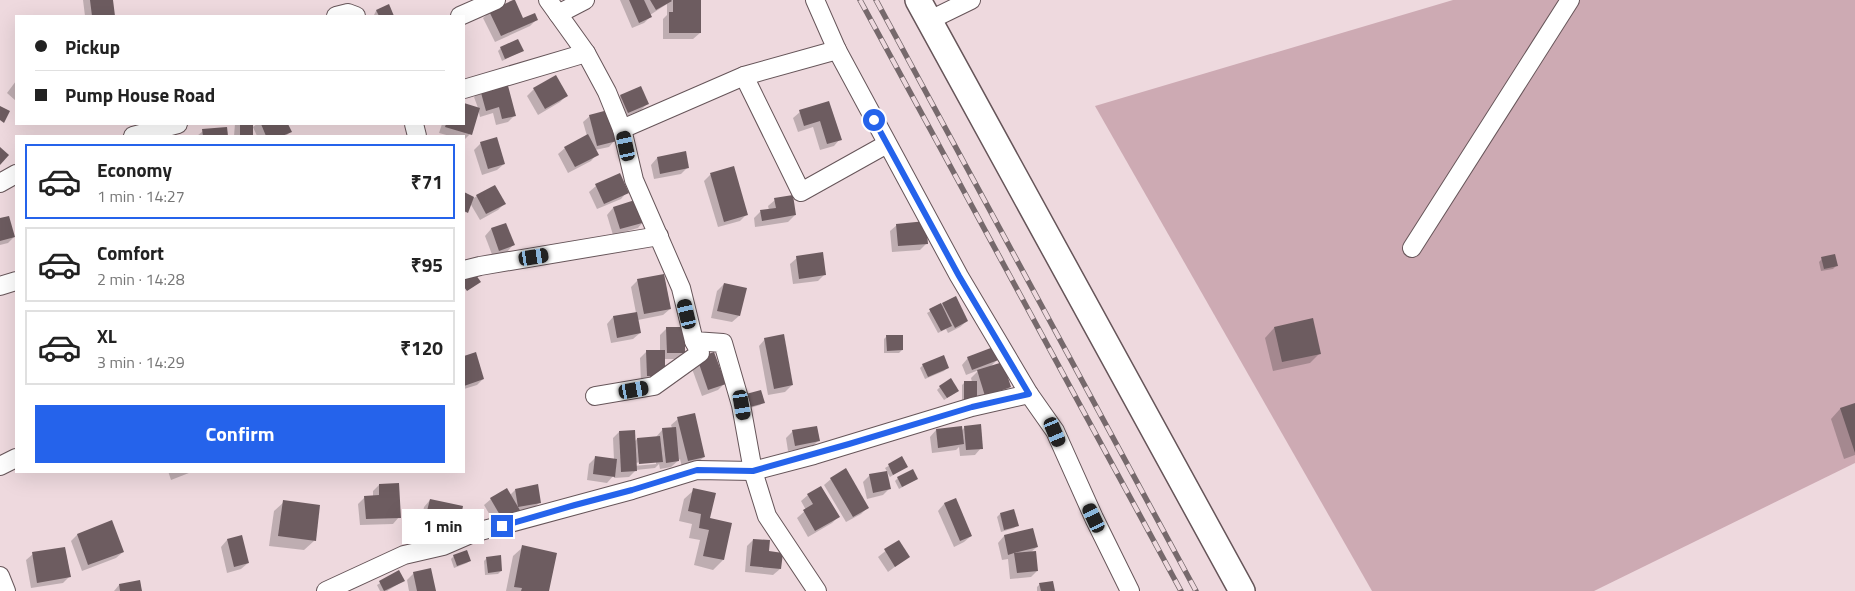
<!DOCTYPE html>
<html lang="en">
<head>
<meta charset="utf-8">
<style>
	body { margin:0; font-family:"Titillium Web",sans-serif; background:#f6f6f6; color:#222; height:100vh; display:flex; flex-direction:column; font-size:19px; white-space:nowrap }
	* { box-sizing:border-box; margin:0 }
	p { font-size:16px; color:#767676 }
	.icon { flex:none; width:28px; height:28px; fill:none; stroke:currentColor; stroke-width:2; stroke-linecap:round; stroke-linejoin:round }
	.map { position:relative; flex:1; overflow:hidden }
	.details { position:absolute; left:15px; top:135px; width:450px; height:338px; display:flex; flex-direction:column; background:#fff; border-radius:0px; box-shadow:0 5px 20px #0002 }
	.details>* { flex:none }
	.top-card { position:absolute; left:15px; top:15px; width:450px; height:110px; border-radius:0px; box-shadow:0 5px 20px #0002; display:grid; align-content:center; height:110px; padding:0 20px; background:#fff }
	.end { position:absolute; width:22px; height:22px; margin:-11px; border:6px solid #2563eb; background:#fff; box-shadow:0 0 0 2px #fff }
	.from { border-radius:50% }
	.bubble { position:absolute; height:35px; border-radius:0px; background:#fff; box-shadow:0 5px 20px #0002; font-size:16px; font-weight:700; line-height:35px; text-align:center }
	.car { position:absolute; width:15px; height:30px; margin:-15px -8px; border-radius:6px; box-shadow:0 0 4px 1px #0007; background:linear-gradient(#222 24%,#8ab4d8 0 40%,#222 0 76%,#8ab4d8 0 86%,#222 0) }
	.top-card b { display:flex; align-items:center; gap:18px; height:48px; font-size:19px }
	.top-card b+b { border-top:1px solid #e0e0e0 }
	.top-card i { width:12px; height:12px; background:#222 }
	ul { padding:9px 0 0; list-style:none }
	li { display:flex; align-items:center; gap:15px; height:75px; margin:0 10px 8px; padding:0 10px; border:2px solid #e0e0e0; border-radius:0px }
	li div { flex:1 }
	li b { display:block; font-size:19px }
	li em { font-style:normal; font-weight:700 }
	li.on { border-color:#2563eb }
	li>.icon { width:45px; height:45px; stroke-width:1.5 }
	.button { display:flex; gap:10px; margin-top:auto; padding:10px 20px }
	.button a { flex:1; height:58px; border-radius:0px; background:#2563eb; color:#fff; font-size:20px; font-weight:700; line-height:58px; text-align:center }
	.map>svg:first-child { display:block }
	.green { fill:#cdaab3 }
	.shadow { fill:#0003; fill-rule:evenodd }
	.building { fill:#6d5c60 }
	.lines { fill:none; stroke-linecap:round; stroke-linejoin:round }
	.street-casing { stroke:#665559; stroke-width:20 }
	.secondary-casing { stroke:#665559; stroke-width:28 }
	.street { stroke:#fff; stroke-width:18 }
	.secondary { stroke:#fff; stroke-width:25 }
	.rail-casing { stroke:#76696c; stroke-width:5.5 }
	.rail { stroke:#eed9de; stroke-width:4; stroke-dasharray:11; stroke-linecap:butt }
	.route { stroke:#2563eb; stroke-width:6 }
</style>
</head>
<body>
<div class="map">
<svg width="1855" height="591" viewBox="0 0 1855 591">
	<rect width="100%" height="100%" fill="#eed9de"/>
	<path class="green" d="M1453,0H1855V463L1594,591H1372L1095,106Z"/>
	<g class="shadow">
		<path d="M83,0H112L114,16H85Z"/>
		<path d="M620,0H700V33L693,39H663V19L667,15V4L650,15V17L644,23L632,28Z"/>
		<path d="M388,6L393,16H371L374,15L376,11Z"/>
		<path d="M490,12L522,20H536L530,26L495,42L483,18Z"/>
		<path d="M501,48L522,51L502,61L498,51Z"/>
		<path d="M556,77L567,95L560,102L538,115L527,96L534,89Z"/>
		<path d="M16,81V101L7,93Z"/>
		<path d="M481,90L515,115L508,122L496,125L493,113L480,117L478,109L470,134L464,140V136H450L439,133L442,124H464V104L478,108L474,97Z"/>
		<path d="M620,96L647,104L641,110L621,118L614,102Z"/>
		<path d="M828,103L840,139L834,146L820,150L813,127L798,132L793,118L800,112Z"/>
		<path d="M590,116L615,140L609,147L595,150L597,154L591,161L568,173L558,154L565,148L587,136L583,122Z"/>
		<path d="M235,124H252V136H234Z"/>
		<path d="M257,124H287L290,132L286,136H257L253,127Z"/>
		<path d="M226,128L227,136H197L203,131Z"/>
		<path d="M481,143L504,164L497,170L482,175L474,150Z"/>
		<path d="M657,158L688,167L681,174L654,179L651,165Z"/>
		<path d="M733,168L747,214L740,221L718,227L704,181L710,175Z"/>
		<path d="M596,186L627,192L621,199L597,209L589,192Z"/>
		<path d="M464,194L474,198L477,196L504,204L498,210L480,220L470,203L464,215Z"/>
		<path d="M775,200L795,215L788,222L755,227L754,218L760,212L769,210L768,206Z"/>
		<path d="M613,208L644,221L638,228L613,235L607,215Z"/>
		<path d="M0,220L14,237L8,243L0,245Z"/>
		<path d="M505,224L513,245L507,252L493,257L485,236L491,229Z"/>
		<path d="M897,225L927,243L920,250L892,252L890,231Z"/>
		<path d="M797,258L825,274L818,281L793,284L790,264Z"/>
		<path d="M1822,259L1836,266L1833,269L1821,271L1819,262Z"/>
		<path d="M638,280L670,309L663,315L638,320L640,333L633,339L611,343L607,324L613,317L636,313L631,287Z"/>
		<path d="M724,284L739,316L732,322L711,318L717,291Z"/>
		<path d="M943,304L967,321L960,327L948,333L946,329L938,333L927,313Z"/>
		<path d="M667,328L684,352L677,359H664V376L641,382L640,358L647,351H660V335Z"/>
		<path d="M1274,328L1320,353L1310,363L1273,371L1265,338Z"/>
		<path d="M887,336L902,350L899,353H884V339Z"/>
		<path d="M765,339L792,385L785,392L768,395L759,346Z"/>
		<path d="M475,354L483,379L477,385L464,389V357Z"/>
		<path d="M968,358H999L990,367L1010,387L1003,393L979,401L976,393L975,398L962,401V385L965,382H972L971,378L979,370L966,375L962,365Z"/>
		<path d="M697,359L724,384L718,390L702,396L691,366Z"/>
		<path d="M923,365L947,368L944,371L925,379L920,368Z"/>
		<path d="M940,387L955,393L944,400L937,390Z"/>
		<path d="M744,399L763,403L760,405L747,409Z"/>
		<path d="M1855,404V455L1844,459L1831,419L1840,409Z"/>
		<path d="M678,419L704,457L697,463L682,467L680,459L671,467L660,469L659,464L655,468L636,470L629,477L614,478V475L607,483L587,480L589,464L595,458L614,460L613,438L619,432L634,442L637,439L656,437L663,429L672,428L671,425ZM656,461V464L633,466V463Z"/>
		<path d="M965,427L981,448L975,455L960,456L959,447L956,450L932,453L930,437L936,430L961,431Z"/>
		<path d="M793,431L818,441L812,447L788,451L786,438Z"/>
		<path d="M902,458L906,467L890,477L885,468Z"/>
		<path d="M168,471H194L171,480Z"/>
		<path d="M870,475L889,489L883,495L867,499L863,482Z"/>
		<path d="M898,478L917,479L899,489L895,481Z"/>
		<path d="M831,479L868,507L861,514L846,522L824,485Z"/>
		<path d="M379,485L399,517L393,524L360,525L358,504L365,497H373V491Z"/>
		<path d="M515,490L540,502L533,509L520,511L497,527L484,505L491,499L510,495Z"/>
		<path d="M694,490L709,519L730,524L723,560L713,570L694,565L700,540L689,538L692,524L679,521L684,499Z"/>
		<path d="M808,495L838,517L832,523L808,537L797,518L806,510L801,501Z"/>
		<path d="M955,499L971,536L964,542L954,547L938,511L944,504Z"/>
		<path d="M430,500L458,525L451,532L420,526L424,507Z"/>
		<path d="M284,502L314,541L304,550L269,546L274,511Z"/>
		<path d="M1000,514L1017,525L1014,528L1001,532L997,517Z"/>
		<path d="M111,522L123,552L116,558L82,571L71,541L77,535Z"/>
		<path d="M1032,529L1037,547L1031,552L1037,571L1031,577L1010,579L1008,559L1002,560L998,543L1004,536Z"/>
		<path d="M241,537L248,563L241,569L227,573L221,547L227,540Z"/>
		<path d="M753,540L768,553L780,569L773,575L745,572L747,546Z"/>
		<path d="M898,541L908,557L888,572L878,557Z"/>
		<path d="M523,547L547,591H506L513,556Z"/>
		<path d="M33,554L69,577L63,583L31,588L26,560Z"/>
		<path d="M454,556L470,560L467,563L454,568L451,559Z"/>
		<path d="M487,558L501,571L498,574L485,575L484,561Z"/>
		<path d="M399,572L403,581L387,591H380L377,585Z"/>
		<path d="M414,573L435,591H409L407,580Z"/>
		<path d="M1040,584L1053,591H1037V587Z"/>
		<path d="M119,585L141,591H114Z"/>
	</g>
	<g class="building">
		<path d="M90,0H113L115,16H92Z"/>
		<path d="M513,0H515L523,18L535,13L538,20L501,36L489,11Z"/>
		<path d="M629,0H644L652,17L639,23Z"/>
		<path d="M650,0H671L672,1L656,10Z"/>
		<path d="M673,0H701V33H669V12H673Z"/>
		<path d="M389,4L394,16H379L376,10Z"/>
		<path d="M518,39L524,51L505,59L500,47Z"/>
		<path d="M556,75L568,96L545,109L533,88Z"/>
		<path d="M507,82L516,116L502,119L499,107L486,111L480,89Z"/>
		<path d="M641,86L649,104L628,113L620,95Z"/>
		<path d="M829,101L842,140L827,144L820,121L804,126L799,110Z"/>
		<path d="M464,103L480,108L472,135L445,127L446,124H464Z"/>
		<path d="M0,106L10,111L4,123L0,120Z"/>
		<path d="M608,110L617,141L597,146L589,115Z"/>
		<rect x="240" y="124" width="13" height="12"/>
		<path d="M261,124H288L292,132L282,136H266Z"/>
		<path d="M227,127L228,136H203L202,129Z"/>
		<path d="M588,134L599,155L575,167L564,147Z"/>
		<path d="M497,137L505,164L488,169L480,142Z"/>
		<path d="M0,147L9,155L0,165Z"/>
		<path d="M686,151L689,168L660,174L657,157Z"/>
		<path d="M734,166L748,215L724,222L710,173Z"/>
		<path d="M620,173L629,193L604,204L595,184Z"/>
		<path d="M495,185L506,204L486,214L476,195Z"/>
		<path d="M464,192L474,197L468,213L464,211Z"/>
		<path d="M793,195L796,215L762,221L760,210L776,208L774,198Z"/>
		<path d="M638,199L646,222L620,229L613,207Z"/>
		<path d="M9,216L15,237L0,241V218Z"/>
		<path d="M926,221L928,244L898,246L896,224Z"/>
		<path d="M506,223L515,245L499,251L491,228Z"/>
		<path d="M823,252L826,275L799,279L796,256Z"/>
		<path d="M1835,254L1838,266L1824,269L1821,257Z"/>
		<path d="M473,271L481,282L467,291L464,287V277Z"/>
		<path d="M664,274L671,309L644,314L637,279Z"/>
		<path d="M724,283L747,288L740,316L717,311Z"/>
		<path d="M956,296L968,321L955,328L942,303Z"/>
		<path d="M941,303L952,326L941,331L929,309Z"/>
		<path d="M637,312L641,333L617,338L613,316Z"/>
		<path d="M1313,318L1321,354L1282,362L1274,327Z"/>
		<path d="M666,327H685V353H667Z"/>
		<path d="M784,334L793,385L774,389L764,338Z"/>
		<path d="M886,335H903V350L887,351Z"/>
		<path d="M996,346L1001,359L972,370L967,357Z"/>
		<path d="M646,350H665V376H647Z"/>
		<path d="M476,352L484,379L464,386V356Z"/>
		<path d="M714,352L726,384L708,390L697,358Z"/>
		<path d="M944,355L949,368L928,377L922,364Z"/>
		<path d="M1003,362L1011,387L985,396L977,370Z"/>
		<path d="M951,378L959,391L947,398L939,386Z"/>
		<rect x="964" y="381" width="13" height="18"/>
		<path d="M761,390L765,403L750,407L746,394Z"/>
		<path d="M1855,403V453L1840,408Z"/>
		<path d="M695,413L705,457L688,461L677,417Z"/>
		<path d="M981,424L983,449L966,450L964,426Z"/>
		<path d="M817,426L820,441L795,446L792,430Z"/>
		<path d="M962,426L964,444L938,448L936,429Z"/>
		<path d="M676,427L679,461L666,463L662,428Z"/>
		<path d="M635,430L637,471L621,472L619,431Z"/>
		<path d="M660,436L663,462L639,464L637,438Z"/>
		<path d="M595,456L617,459L615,477L593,474Z"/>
		<path d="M902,456L908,467L893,475L888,464Z"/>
		<path d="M846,468L869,508L853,517L830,478Z"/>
		<path d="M913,469L918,479L902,487L897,477Z"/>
		<path d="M887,471L891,489L873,493L869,474Z"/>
		<path d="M399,483L401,518L366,519L364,496L379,495V484Z"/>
		<path d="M538,484L541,503L518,507L515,489Z"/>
		<path d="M821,486L840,517L815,531L803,510L813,504L807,494Z"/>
		<path d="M507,488L521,512L504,522L490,498Z"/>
		<path d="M693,488L716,493L710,518L732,523L724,560L703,556L709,530L699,528L701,514L688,511Z"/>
		<path d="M956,498L972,536L960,541L944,503Z"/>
		<path d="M430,499L463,506L459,526L425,519Z"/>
		<path d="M283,500L320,505L316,541L278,536Z"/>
		<path d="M1014,509L1019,526L1004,530L1000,513Z"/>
		<path d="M112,520L124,552L88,565L77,534Z"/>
		<path d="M1033,528L1038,547L1014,553L1036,551L1038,571L1017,573L1014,553L1008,555L1004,535Z"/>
		<path d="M242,535L249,563L234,567L227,539Z"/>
		<path d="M753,539L770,540L769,551L783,553L781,569L750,566Z"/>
		<path d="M899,540L910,557L895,567L884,549Z"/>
		<path d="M522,545L557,553L549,591H521L522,588L514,587Z"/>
		<path d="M65,547L71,577L37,583L32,552Z"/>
		<path d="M467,550L471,561L457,566L453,555Z"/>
		<path d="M501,555L502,571L488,573L486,557Z"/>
		<path d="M431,568L436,591H417L413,572Z"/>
		<path d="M399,570L405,581L384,591L379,581Z"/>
		<path d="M140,580L142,591H120L119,584Z"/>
		<path d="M1053,581L1055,591H1041L1039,583Z"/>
	</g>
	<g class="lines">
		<g class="street-casing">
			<g id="street">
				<path d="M548,0L586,53L607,92L622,129L634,180L681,288L694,341L723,343L741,405L753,471L767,516L817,591"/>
				<path d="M815,0L837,50L959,276L1029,394L1055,431L1094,518L1130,591"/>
				<path d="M558,14L585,0"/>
				<path d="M336,16L348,13L356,16"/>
				<path d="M460,16L496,0"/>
				<path d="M930,20L971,0"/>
				<path d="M744,76L801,192L887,144"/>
				<path d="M464,89L586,53"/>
				<path d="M414,124L417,136"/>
				<path d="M622,129L744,76L837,50"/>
				<path d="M133,136L178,124"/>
				<path d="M0,183L16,174"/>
				<path d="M1412,248L1570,0"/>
				<path d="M464,270L480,266L659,236"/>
				<path d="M0,286L16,281"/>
				<path d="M595,396L654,386L700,353L694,341"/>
				<path d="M0,466L16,458"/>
				<path d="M0,576L6,591"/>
				<path d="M326,591L404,555L443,546L473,533L632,490L697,470L753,471L814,455L972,407L1029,394"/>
			</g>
		</g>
		<g class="secondary-casing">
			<path id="secondary" d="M918,0L1242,591"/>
		</g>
		<use href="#street" class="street"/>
		<use href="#secondary" class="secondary"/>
		<g class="rail-casing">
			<g id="rail">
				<path d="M860,0L1181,591"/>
				<path d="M876,0L1196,591"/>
			</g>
		</g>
		<use href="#rail" class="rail"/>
	</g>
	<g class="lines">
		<path class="route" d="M502,526L575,505L632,490L697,470L753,471L849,444L972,407L1029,394L959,276L874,120"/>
	</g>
</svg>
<i class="end from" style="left:874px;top:120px"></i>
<i class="end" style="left:502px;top:526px"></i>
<div class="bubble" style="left:402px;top:509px;width:82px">1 min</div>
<i class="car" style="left:626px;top:146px;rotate:348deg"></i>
<i class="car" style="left:534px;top:257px;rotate:81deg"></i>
<i class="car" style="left:687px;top:314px;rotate:347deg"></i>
<i class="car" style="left:634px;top:390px;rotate:80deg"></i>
<i class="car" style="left:742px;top:405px;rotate:170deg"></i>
<i class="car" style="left:1055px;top:432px;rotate:157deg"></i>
<i class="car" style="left:1094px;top:518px;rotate:335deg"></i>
<div class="top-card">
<b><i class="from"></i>Pickup</b>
<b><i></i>Pump House Road</b>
</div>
<section class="details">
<ul>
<li class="on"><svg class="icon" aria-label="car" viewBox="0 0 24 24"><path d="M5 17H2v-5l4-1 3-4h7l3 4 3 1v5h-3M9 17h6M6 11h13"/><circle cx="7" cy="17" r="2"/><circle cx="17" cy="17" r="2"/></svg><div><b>Economy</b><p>1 min · 14:27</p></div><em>₹71</em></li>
<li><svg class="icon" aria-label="car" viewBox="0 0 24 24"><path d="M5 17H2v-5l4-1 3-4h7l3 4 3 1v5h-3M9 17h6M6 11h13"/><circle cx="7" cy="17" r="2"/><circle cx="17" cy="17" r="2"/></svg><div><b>Comfort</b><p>2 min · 14:28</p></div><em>₹95</em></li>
<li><svg class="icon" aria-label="car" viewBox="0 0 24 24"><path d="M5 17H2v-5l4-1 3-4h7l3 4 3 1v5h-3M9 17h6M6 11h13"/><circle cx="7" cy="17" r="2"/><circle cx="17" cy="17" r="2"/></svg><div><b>XL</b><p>3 min · 14:29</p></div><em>₹120</em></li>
</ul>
<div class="button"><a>Confirm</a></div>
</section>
</div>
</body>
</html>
